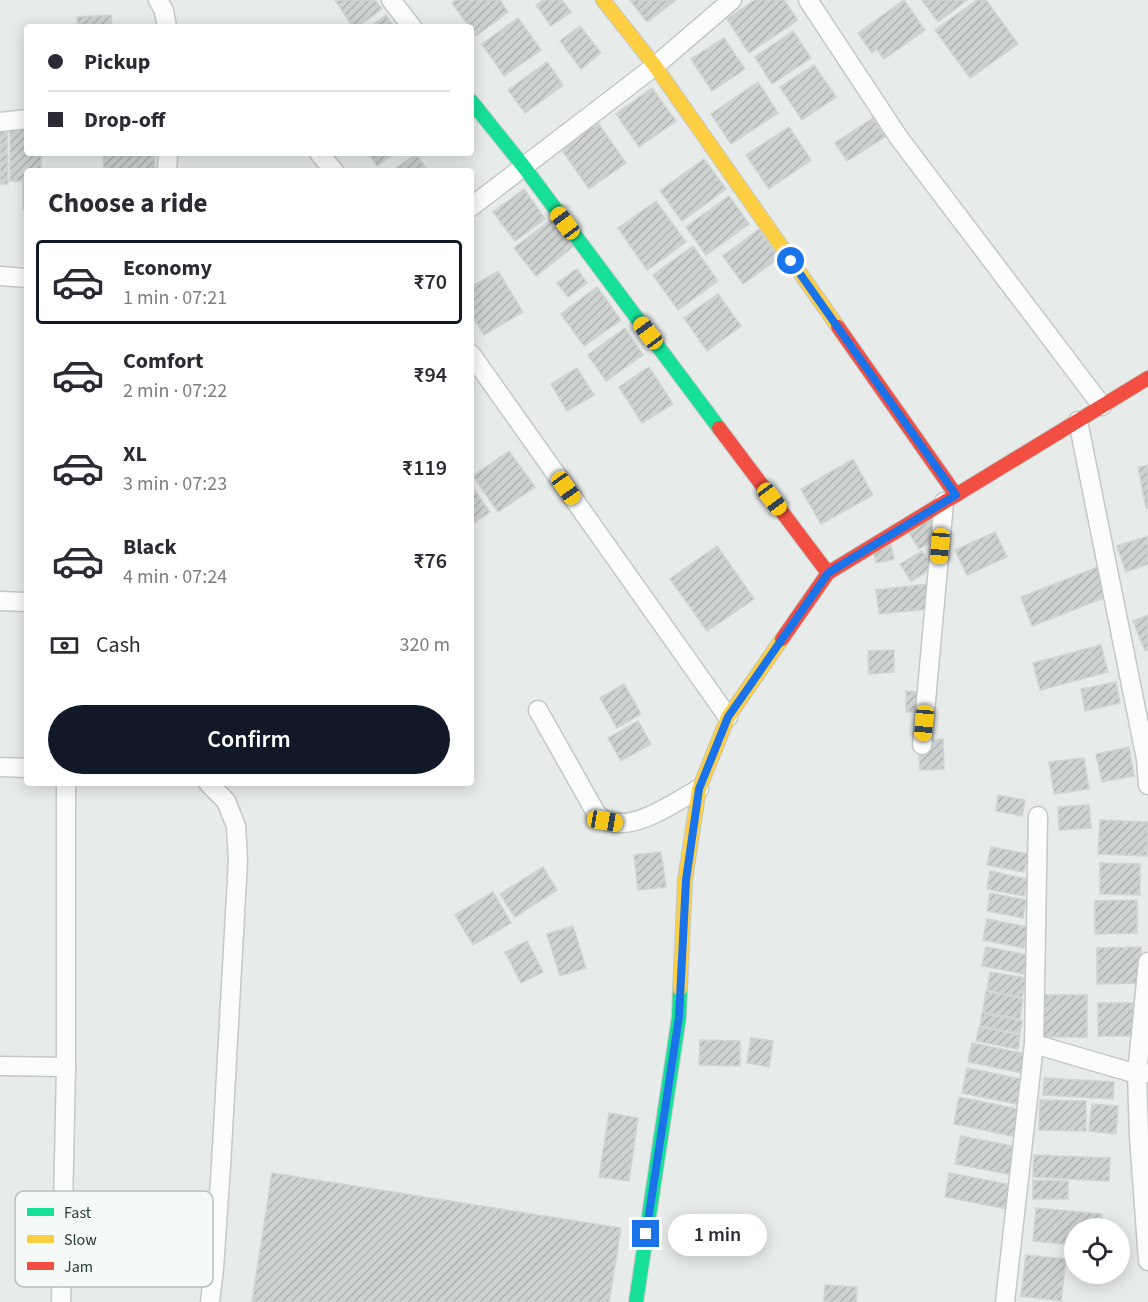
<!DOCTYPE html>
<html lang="en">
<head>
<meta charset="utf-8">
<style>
	body { margin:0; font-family:"Source Sans 3",sans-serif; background:#f7f7f7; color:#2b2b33; height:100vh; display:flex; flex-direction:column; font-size:22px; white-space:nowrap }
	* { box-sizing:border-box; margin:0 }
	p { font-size:20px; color:#7c7c81 }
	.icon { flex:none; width:33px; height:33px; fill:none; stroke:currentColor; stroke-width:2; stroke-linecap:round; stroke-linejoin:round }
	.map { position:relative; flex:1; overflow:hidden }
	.drawer { position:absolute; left:24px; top:168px; width:450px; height:618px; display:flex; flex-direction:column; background:#fff; border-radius:6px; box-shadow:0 3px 15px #0003 }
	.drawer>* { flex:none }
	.top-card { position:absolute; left:24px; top:24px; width:450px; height:132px; border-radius:6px; box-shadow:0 3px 15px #0003; display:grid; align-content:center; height:132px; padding:0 24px; background:#fff }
	.tools { position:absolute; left:1064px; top:1218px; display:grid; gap:12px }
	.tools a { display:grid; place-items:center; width:66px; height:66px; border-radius:50%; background:#fff; box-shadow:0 3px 15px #0003; font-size:30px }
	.end { position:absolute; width:27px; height:27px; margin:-14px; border:8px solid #1a73e8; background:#fff; box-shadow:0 0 0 3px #fff }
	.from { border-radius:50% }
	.bubble { position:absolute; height:42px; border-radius:21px; background:#fff; box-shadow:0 3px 15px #0003; font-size:20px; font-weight:600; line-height:42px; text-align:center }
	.car { position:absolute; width:18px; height:36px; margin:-18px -9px; border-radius:8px; box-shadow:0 0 4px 2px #0007; background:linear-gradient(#f5c518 24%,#345 0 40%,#f5c518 0 76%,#345 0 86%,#f5c518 0) }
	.top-card b { display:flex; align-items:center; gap:21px; height:57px; font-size:22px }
	.top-card b+b { border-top:2px solid #e1e1e2 }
	.top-card i { width:15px; height:15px; background:#2b2b33 }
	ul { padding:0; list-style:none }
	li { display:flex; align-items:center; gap:18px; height:84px; margin:0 12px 9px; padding:0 12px; border:3px solid transparent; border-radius:6px }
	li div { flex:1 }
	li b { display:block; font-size:22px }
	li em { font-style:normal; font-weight:600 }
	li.selected { border-color:#111827 }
	li>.icon { width:54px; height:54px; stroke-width:1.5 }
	h2 { padding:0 24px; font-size:27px; line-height:72px }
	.pay { display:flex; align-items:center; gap:15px; height:66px; padding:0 24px; font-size:22px }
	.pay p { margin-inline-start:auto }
	.action { display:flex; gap:12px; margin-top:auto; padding:12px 24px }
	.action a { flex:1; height:69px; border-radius:36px; background:#111827; color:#fff; font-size:24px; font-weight:600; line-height:69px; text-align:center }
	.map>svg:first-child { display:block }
	.building { fill:url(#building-hatch); stroke:#d0d4d2; stroke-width:1.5 }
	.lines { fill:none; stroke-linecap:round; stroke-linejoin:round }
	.street-casing { stroke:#c4c8c6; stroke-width:21 }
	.fast-casing { stroke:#c2c8c6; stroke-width:16 }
	.slow-casing { stroke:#c2c8c6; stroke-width:16 }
	.jam-casing { stroke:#c2c8c6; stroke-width:16 }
	.street { stroke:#fbfcfc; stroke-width:18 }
	.fast { stroke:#16e098; stroke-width:14 }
	.slow { stroke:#ffcf43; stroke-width:14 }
	.jam { stroke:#f24e42; stroke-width:14 }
	.route { stroke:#1a73e8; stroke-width:8 }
	.key { fill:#f5f9f7; stroke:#b7c1bd; stroke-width:1.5 }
	.key-label { font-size:16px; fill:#263d36 }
</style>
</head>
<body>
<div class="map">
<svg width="1148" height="1302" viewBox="0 0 1148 1302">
	<defs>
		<pattern id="building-hatch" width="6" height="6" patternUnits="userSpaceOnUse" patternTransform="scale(1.5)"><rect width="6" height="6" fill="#cdd2d0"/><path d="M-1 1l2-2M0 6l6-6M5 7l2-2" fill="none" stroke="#b0b5b3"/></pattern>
	</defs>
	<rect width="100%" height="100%" fill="#e7ebe9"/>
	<g class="building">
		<path d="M335,0H375L382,9L357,27H353Z"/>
		<path d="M455,0H500L508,12L476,36L452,3Z"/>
		<path d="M543,0H562L571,12L551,26L536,5Z"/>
		<path d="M630,0H676L647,22Z"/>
		<path d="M755,0H784L798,20L749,53L727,19Z"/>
		<path d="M904,0L925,30L884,59L877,49L872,53L858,33Z"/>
		<path d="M922,0H967L938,22Z"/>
		<path d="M977,0H986L1018,44L970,78L935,30Z"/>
		<path d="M111,15L112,27H78L77,17Z"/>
		<path d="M386,15L394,27H370Z"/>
		<path d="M518,18L541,50L504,76L482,44Z"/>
		<path d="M580,26L601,53L581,69L560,41Z"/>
		<path d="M793,31L811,58L772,84L755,57Z"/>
		<path d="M724,38L745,69L712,91L691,59Z"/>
		<path d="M547,62L563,85L525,113L508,90Z"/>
		<path d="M814,65L836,97L802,120L780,87Z"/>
		<path d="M758,82L778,113L731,144L711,114Z"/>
		<path d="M652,88L676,121L639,147L616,114Z"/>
		<path d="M10,116H27V153H41V171H27V181H10Z"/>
		<path d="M873,118L885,137L847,161L835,143Z"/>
		<path d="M0,123H7L8,184H0Z"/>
		<path d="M598,123L626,163L589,189L561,149Z"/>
		<path d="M789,127L811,160L769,189L746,155Z"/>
		<path d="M103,153H154L155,170L104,171Z"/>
		<path d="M368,153H395L377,166Z"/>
		<path d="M416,154L428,171H392Z"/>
		<path d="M704,159L726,189L682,221L660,191Z"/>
		<rect x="23" y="181" width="4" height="29"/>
		<path d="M524,189L545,219L515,241L493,212Z"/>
		<path d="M729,196L749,224L706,255L686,227Z"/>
		<path d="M656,201L686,242L647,270L618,228Z"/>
		<path d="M552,219L574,246L536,276L514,248Z"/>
		<path d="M759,229L779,258L743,284L723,256Z"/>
		<path d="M693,246L718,281L678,310L653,275Z"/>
		<path d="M577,269L587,283L568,297L557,283Z"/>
		<path d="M498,271L523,312L484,335L471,314V287Z"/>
		<path d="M597,287L621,320L584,346L561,314Z"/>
		<path d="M718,294L741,326L707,351L684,318Z"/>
		<path d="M625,328L643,355L606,381L588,355Z"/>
		<path d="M649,367L673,404L642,423L619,387Z"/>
		<path d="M577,368L594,395L567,411L551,384Z"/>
		<path d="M509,451L535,487L498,512L473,476Z"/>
		<path d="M853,459L873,495L821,524L801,489Z"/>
		<path d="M1148,465V508H1146L1138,467Z"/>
		<path d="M471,485L490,512L471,525Z"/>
		<path d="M931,514L943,534L919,549L907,530Z"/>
		<path d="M995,532L1007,557L967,575L955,550Z"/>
		<path d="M1148,536V564L1126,572L1117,546Z"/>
		<path d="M890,542L894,559L876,563L872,546Z"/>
		<path d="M717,546L754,599L707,631L670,579Z"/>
		<path d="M922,551L933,568L911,581L900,564Z"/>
		<path d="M1098,567L1109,596L1032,626L1021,597Z"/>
		<path d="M927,584L930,609L879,614L876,590Z"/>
		<path d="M1148,615V650L1145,651L1133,621Z"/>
		<path d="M1101,645L1108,672L1040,690L1033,663Z"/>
		<path d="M894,650V672L869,674L868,651Z"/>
		<path d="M1116,682L1120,703L1085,711L1081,689Z"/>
		<path d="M624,684L641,714L617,728L600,698Z"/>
		<path d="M906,691L921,692V712H906Z"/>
		<path d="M638,721L651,744L621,761L608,738Z"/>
		<path d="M943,739L944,769L920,770L918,741Z"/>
		<path d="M1129,747L1134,776L1102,782L1096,754Z"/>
		<path d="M1084,758L1089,789L1054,794L1049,762Z"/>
		<path d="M998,795L1025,800L1022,816L996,811Z"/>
		<path d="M1089,805L1091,828L1059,830L1058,807Z"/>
		<path d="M1100,820L1148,822L1147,856L1098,854Z"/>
		<path d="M991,847L1028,854L1024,872L987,865Z"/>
		<path d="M661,852L666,887L638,890L634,855Z"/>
		<path d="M1100,863L1140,864V895L1100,894Z"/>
		<path d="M543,867L557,890L515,917L500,894Z"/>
		<path d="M990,871L1028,879L1024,896L987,889Z"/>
		<path d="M493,892L511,923L473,945L455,915Z"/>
		<path d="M990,893L1026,900L1023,918L987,911Z"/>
		<path d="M1137,900V933L1095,934V901Z"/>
		<path d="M987,919L1028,927L1024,948L983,940Z"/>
		<path d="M573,926L586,968L560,976L547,934Z"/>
		<path d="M527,941L543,972L521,983L505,952Z"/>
		<path d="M986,947L1028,955L1025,974L982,966Z"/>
		<path d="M1141,947L1142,983L1097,984V948Z"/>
		<path d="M990,972L1026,978L1022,997L987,990Z"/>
		<path d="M986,991L1023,999L1020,1019L983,1012Z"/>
		<rect x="1041" y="995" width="46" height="42"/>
		<rect x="1098" y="1003" width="35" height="33"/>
		<path d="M982,1013L1022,1021L1020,1033L980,1026Z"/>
		<path d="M979,1027L1020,1035L1018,1049L976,1041Z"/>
		<path d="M751,1038L773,1041L769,1067L747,1063Z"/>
		<path d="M700,1040L740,1041V1066L699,1065Z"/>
		<path d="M972,1043L1027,1054L1023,1073L968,1062Z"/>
		<path d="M967,1068L1021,1079L1017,1104L962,1093Z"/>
		<path d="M1044,1078L1114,1082L1113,1099L1043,1095Z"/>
		<path d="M959,1097L1018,1109L1013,1136L954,1124Z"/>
		<path d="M1040,1100L1086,1101V1131L1039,1130Z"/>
		<path d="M1092,1104L1118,1106L1116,1134L1089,1131Z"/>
		<path d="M609,1113L638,1118L629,1181L599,1177Z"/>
		<path d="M961,1136L1018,1147L1013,1175L955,1164Z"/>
		<path d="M1034,1155L1110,1158L1109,1181L1033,1177Z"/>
		<path d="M272,1173L621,1228L609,1302H252Z"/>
		<path d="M949,1173L1012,1185L1008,1209L945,1197Z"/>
		<path d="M1033,1180L1068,1181V1199H1033Z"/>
		<path d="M1036,1208L1102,1214L1100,1228H1074V1245L1033,1241Z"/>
		<path d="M1026,1255L1066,1259L1061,1301L1021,1296Z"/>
		<path d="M825,1285L857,1287L856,1302H824Z"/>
	</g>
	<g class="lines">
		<g class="street-casing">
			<g id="street">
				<path d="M158,0L164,11L167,27"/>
				<path d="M391,0L412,27"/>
				<path d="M808,0L899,138L1102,406"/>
				<path d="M0,122L27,119"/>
				<path d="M319,153L334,171"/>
				<path d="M167,171L168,153"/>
				<path d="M471,207L655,66L732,0"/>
				<path d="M0,276L27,278"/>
				<path d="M471,354L728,717"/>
				<path d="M1078,421L1146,759L1148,785"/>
				<path d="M0,601L27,602"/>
				<path d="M538,710L596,813C599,816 603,820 607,821C636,831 673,803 699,789"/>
				<path d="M922,745L944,502"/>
				<path d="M0,767L27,768"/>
				<path d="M208,783L226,801L236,826L238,860L221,1166L214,1269L210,1302"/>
				<path d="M1148,962L1137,1074L1139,1136L1148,1261"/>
				<path d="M1034,1044L1137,1074L1146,1073"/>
				<path d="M0,1066L66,1067"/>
				<path d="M61,1302L66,1067V783"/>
				<path d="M1005,1302L1034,1044L1038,816"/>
			</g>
		</g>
		<g class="fast-casing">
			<g id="fast">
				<path d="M471,101L524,167L719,428"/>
				<path d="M636,1302L679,1017L680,989"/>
			</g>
		</g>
		<g class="slow-casing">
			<g id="slow">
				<path d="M603,0L655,66L838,327"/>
				<path d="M680,989L685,880L699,789L728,717L782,639"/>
			</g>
		</g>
		<g class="jam-casing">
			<g id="jam">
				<path d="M838,327L956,495"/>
				<path d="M719,428L828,573"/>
				<path d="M782,639L828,573L1148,378"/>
			</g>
		</g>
		<use href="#street" class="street"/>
		<use href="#fast" class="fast"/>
		<use href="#slow" class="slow"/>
		<use href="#jam" class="jam"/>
	</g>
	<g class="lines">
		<path class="route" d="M646,1234L679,1017L686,880L699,789L728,717L828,573L956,495L791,261"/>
	</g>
	<rect x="15" y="1191" width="198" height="96" rx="9" class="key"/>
	<rect x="27" y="1208" width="27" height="8" fill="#16e098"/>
	<rect x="27" y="1235" width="27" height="8" fill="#ffcf43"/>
	<rect x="27" y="1262" width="27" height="8" fill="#f24e42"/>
	<g class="key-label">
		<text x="64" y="1218">Fast</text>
		<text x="64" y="1245">Slow</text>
		<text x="64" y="1272">Jam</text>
	</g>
</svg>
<div class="tools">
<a><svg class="icon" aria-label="locate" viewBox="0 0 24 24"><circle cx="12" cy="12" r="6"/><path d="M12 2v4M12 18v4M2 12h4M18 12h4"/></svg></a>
</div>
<i class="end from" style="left:791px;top:261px"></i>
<i class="end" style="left:646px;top:1234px"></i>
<div class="bubble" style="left:668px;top:1214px;width:99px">1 min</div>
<i class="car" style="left:565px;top:223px;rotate:323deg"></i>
<i class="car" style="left:648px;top:333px;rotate:323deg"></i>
<i class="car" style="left:566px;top:488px;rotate:145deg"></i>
<i class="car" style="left:772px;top:499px;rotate:143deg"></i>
<i class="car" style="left:940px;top:546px;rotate:185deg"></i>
<i class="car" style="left:924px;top:723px;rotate:185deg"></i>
<i class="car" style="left:605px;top:821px;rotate:100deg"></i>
<div class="top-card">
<b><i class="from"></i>Pickup</b>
<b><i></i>Drop-off</b>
</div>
<section class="drawer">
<h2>Choose a ride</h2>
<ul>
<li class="selected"><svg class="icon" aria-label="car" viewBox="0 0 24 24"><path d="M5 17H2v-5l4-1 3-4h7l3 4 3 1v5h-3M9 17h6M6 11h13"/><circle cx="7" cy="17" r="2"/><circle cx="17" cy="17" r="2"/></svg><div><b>Economy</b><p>1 min · 07:21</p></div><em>₹70</em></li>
<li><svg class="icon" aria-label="car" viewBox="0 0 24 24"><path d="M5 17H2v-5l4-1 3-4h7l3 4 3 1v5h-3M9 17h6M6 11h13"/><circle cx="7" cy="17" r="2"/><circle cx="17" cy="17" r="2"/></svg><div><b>Comfort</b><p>2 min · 07:22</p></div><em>₹94</em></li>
<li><svg class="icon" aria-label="car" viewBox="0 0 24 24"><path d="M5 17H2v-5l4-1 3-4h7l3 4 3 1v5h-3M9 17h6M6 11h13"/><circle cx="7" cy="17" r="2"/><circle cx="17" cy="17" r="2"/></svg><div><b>XL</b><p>3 min · 07:23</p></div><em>₹119</em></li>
<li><svg class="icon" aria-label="car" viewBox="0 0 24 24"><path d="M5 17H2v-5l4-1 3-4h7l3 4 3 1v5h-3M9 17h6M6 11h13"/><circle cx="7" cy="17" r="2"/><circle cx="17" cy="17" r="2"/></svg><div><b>Black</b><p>4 min · 07:24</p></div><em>₹76</em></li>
</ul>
<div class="pay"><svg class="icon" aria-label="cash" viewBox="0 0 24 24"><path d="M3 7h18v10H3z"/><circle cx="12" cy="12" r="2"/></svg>Cash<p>320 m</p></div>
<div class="action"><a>Confirm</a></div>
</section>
</div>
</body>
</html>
